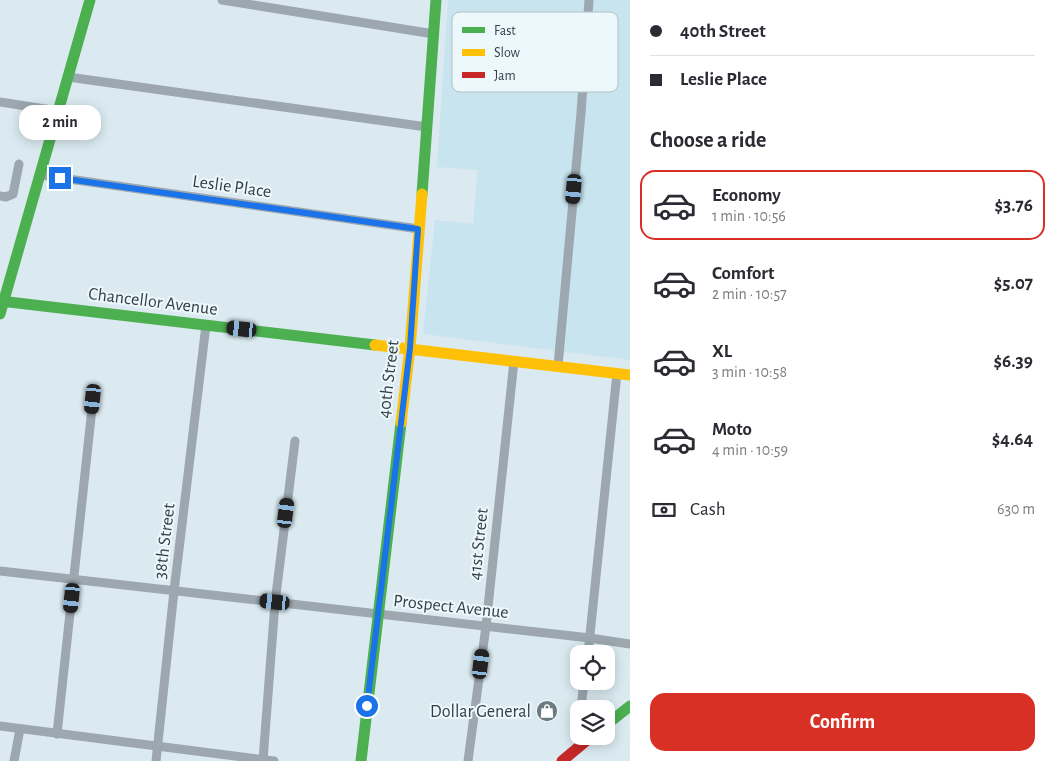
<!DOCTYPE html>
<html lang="en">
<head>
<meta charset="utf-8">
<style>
	body { margin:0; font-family:"Alegreya Sans",sans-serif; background:#f7f7f7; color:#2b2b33; height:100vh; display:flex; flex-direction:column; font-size:19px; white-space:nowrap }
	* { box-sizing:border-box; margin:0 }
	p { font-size:16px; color:#7c7c81 }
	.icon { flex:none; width:28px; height:28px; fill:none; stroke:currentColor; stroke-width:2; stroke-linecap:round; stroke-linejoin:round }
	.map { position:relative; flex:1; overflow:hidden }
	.panel { display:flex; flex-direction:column; background:#fff; width:425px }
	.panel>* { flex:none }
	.top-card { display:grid; align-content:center; height:110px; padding:0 20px; background:#fff }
	.fabs { position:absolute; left:570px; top:645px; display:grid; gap:10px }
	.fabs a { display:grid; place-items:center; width:45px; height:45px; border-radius:10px; background:#fff; box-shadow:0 2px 12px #0003; font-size:25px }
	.end { position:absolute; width:22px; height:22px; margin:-11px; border:6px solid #1a73e8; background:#fff; box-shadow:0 0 0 2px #fff }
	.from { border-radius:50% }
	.bubble { position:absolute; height:35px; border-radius:15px; background:#fff; box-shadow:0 2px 12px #0003; font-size:16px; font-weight:700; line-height:35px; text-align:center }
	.car { position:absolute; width:15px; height:30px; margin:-15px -8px; border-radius:6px; box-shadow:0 0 4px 1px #0007; background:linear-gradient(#222 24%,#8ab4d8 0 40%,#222 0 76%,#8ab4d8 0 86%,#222 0) }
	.top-card b { display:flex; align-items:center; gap:18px; height:48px; font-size:19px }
	.top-card b+b { border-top:1px solid #e1e1e2 }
	.top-card i { width:12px; height:12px; background:#2b2b33 }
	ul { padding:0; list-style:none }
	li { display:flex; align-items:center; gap:15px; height:70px; margin:0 10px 8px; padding:0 10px; border:2px solid transparent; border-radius:15px }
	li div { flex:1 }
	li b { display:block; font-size:19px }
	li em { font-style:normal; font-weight:700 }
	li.active { border-color:#d93025 }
	li>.icon { width:45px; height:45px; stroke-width:1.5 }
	h2 { padding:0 20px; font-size:22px; line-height:60px }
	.pay { display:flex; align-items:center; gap:12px; height:55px; padding:0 20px; font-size:19px }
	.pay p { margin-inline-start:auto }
	.cta { display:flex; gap:10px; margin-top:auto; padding:10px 20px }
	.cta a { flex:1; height:58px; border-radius:15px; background:#d93025; color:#fff; font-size:20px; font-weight:700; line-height:58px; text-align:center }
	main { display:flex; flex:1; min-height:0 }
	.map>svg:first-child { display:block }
	.built { fill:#c8e4ee }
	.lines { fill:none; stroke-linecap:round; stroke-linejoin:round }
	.street { stroke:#9ca7af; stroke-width:9 }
	.fast { stroke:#4caf50; stroke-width:11 }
	.slow { stroke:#ffc107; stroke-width:11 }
	.jam { stroke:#c62828; stroke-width:11 }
	.route { stroke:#1a73e8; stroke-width:6 }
	.labels { text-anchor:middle; stroke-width:4; stroke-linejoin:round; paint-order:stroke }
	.street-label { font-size:18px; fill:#333f43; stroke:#edf8fd }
	.poi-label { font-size:18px; fill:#333f43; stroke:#edf8fd; text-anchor:end }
	.key { fill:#edf8fd; stroke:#b5c0c5; stroke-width:1 }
	.key-label { font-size:14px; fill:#333f43 }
</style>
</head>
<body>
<main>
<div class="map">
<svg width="630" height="761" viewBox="0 0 630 761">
	<rect width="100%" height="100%" fill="#daeaf0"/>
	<path class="built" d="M448,0H630V360L423,334L435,220L473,224L478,170L437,167Z"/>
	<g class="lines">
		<g class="street">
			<path d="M222,0L434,34"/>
			<path d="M68,77L427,127"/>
			<path d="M0,102L58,111"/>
			<path d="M41,175L419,229"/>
			<path d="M0,196L6,197L13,194L19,164"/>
			<path d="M558,366L581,113L589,0"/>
			<path d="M0,571L590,638L630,644"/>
			<path d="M588,654L617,373"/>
			<path d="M581,709L584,681"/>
			<path d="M579,722V724"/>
			<path d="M0,726L274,761"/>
			<path d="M57,734L93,399"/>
			<path d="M263,760L275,603L295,441"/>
			<path d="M14,761L20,729"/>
			<path d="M156,761L174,591L206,325"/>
			<path d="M468,761L486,626L514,361"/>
		</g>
		<g class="fast">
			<path d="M422,194L436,0"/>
			<path d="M0,301L375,345"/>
			<path d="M0,314L90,0"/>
			<path d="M606,725L630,706"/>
			<path d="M361,761L401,423"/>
		</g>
		<g class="slow">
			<path d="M375,345L630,375"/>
			<path d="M401,423L410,348L422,194"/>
		</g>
		<path class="jam" d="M562,761L592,736"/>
	</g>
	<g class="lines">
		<path class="route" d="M60,178L418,229L410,348L367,706"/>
	</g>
	<defs>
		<g id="shop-disc" transform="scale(1.125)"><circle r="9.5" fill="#6d7b80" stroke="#edf8fd"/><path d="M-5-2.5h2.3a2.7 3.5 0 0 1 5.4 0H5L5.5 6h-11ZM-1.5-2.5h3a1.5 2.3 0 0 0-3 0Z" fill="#fff"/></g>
	</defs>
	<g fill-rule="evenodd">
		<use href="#shop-disc" x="547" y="711"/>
	</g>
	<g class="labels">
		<g class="street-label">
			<text transform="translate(232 186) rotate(8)" y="6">Leslie Place</text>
			<text transform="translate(153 301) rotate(7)" y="6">Chancellor Avenue</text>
			<text transform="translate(388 379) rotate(-83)" y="6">40th Street</text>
			<text transform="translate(164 541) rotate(-83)" y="6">38th Street</text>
			<text transform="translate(478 544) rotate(-84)" y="6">41st Street</text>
			<text transform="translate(451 606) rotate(6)" y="6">Prospect Avenue</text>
		</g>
		<g class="poi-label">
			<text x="531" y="717">Dollar General</text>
		</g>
	</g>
	<rect x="452" y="12" width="166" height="80" rx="8" class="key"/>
	<rect x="462" y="27" width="23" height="6" fill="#4caf50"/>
	<rect x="462" y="49" width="23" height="7" fill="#ffc107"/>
	<rect x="462" y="72" width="23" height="6" fill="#c62828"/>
	<g class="key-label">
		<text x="494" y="35">Fast</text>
		<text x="494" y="57">Slow</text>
		<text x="494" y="80">Jam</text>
	</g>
</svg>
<div class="fabs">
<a><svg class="icon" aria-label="locate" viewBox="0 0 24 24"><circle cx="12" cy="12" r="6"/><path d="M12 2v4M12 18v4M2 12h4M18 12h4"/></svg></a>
<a><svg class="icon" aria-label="layers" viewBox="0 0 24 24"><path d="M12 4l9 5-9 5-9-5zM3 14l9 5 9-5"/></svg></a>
</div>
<i class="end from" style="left:367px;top:706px"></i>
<i class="end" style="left:60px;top:178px"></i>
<div class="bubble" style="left:19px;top:105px;width:82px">2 min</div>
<i class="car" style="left:574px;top:189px;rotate:185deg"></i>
<i class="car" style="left:242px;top:329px;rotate:276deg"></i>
<i class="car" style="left:93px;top:399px;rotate:186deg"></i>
<i class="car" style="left:286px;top:513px;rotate:7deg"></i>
<i class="car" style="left:72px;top:598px;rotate:186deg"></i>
<i class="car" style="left:275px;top:602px;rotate:276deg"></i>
<i class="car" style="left:481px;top:664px;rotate:7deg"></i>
</div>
<section class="panel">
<div class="top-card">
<b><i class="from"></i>40th Street</b>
<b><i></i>Leslie Place</b>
</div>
<h2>Choose a ride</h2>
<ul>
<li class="active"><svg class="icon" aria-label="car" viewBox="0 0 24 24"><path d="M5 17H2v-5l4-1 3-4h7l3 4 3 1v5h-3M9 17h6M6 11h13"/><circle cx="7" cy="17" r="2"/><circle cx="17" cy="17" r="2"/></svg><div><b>Economy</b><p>1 min · 10:56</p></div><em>$3.76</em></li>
<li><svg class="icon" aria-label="car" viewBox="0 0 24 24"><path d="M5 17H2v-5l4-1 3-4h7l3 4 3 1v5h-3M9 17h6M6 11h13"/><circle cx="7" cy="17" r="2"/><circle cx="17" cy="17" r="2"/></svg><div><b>Comfort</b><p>2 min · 10:57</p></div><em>$5.07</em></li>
<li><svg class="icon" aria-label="car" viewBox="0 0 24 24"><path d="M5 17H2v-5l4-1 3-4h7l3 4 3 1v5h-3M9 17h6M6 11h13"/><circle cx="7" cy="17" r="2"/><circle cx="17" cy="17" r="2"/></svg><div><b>XL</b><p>3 min · 10:58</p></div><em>$6.39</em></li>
<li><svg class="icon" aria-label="car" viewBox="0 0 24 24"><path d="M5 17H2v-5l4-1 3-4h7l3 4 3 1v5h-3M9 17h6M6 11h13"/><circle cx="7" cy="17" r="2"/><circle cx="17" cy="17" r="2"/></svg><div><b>Moto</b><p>4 min · 10:59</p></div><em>$4.64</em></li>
</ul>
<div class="pay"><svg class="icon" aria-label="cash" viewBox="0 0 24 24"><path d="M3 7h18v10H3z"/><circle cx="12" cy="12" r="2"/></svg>Cash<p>630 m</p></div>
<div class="cta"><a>Confirm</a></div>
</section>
</main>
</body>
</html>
